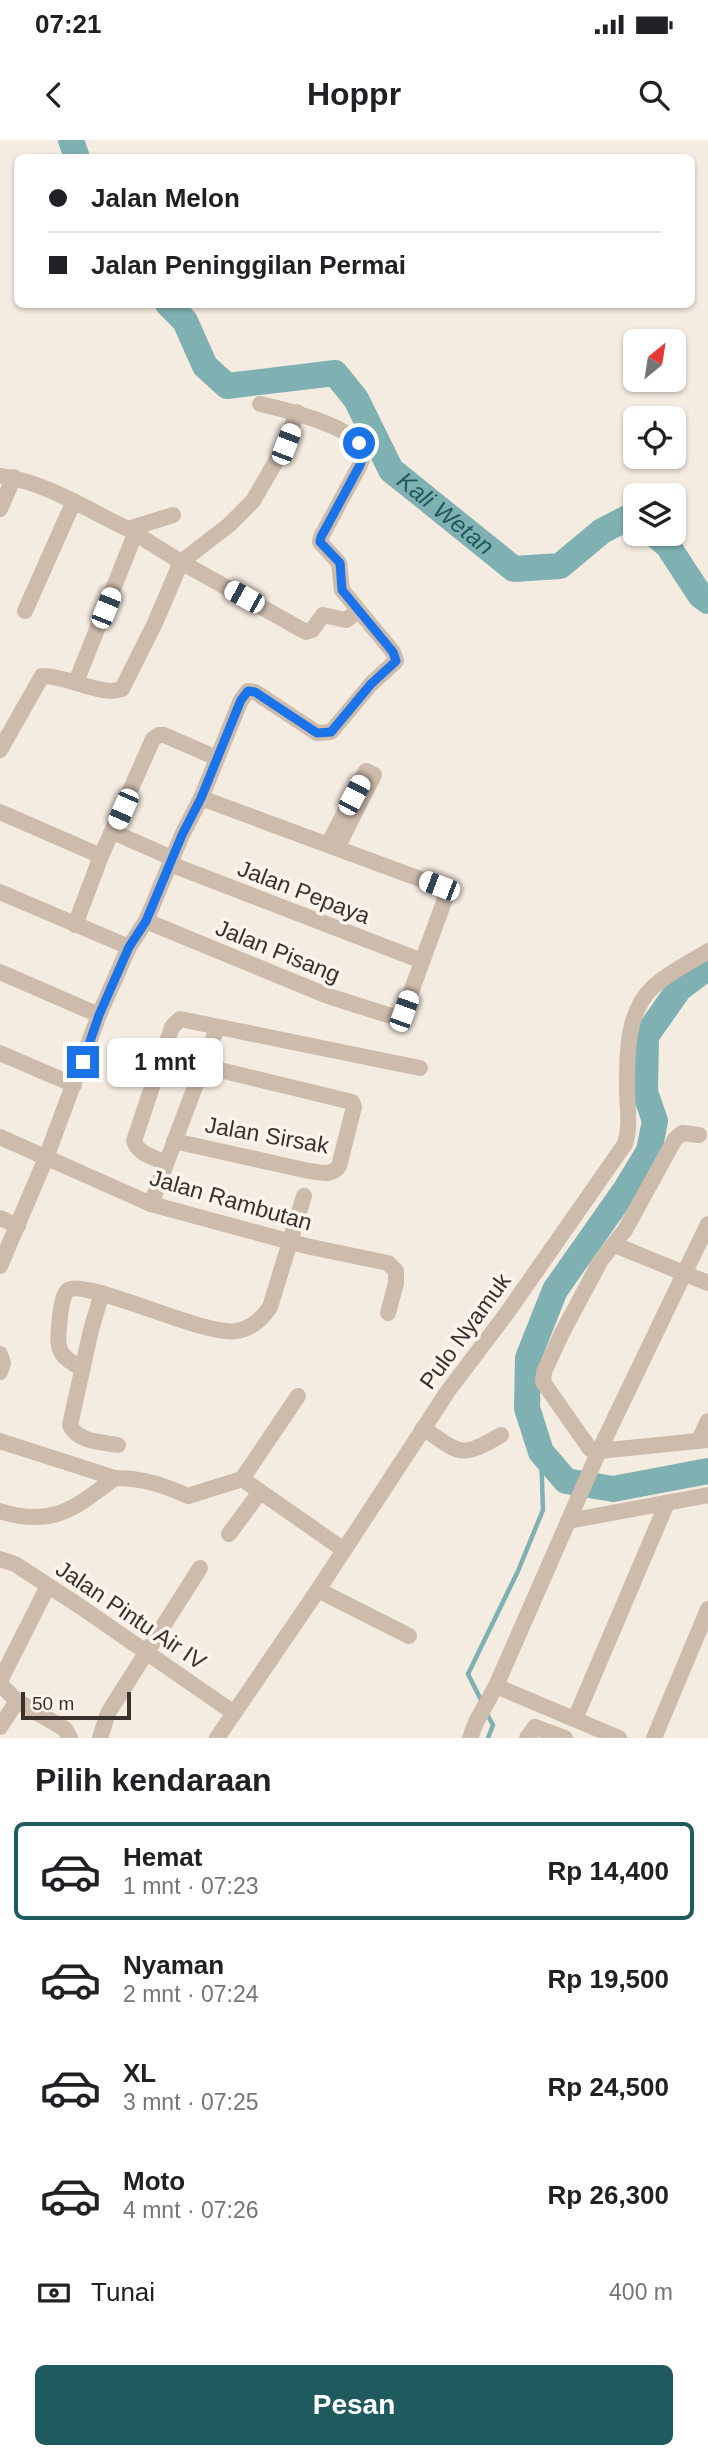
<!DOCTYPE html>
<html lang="id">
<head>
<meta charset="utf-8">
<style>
	body { margin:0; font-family:Helvetica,sans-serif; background:#f2f2f2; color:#202124; height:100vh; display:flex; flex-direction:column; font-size:26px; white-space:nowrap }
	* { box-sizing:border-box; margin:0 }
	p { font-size:23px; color:#757577 }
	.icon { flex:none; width:38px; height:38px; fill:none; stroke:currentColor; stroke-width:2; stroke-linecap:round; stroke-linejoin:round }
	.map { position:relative; height:1598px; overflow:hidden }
	.sheet { display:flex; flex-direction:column; background:#fff; flex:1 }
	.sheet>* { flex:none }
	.top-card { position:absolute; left:14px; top:14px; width:681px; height:154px; border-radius:10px; box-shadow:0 2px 5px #0004; display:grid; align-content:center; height:154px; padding:0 35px; background:#fff }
	.needle { width:46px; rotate:30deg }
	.buttons { position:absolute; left:623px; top:189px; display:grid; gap:14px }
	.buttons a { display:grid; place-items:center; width:63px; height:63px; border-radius:10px; background:#fff; box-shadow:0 2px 5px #0004; font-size:35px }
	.scale { position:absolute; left:21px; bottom:18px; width:110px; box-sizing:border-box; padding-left:7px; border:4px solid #3b302b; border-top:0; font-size:19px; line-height:24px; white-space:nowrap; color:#3b302b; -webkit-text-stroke:5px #fbf5ee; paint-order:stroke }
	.end { position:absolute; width:32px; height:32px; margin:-16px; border:9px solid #1a73e8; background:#fff; box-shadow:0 0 0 4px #fff }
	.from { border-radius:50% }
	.bubble { position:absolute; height:49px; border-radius:10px; background:#fff; box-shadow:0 2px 5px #0004; font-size:23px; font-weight:800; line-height:49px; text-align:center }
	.car { position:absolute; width:21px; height:42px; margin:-21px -10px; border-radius:9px; box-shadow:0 0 5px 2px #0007; background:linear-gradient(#fff 24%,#345 0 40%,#fff 0 76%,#345 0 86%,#fff 0) }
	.top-card b { display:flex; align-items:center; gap:24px; height:66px; font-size:26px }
	.top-card b+b { border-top:2px solid #e0e0e0 }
	.top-card i { width:18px; height:18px; background:#202124 }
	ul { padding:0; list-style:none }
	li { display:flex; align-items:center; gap:21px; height:98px; margin:0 14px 10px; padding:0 21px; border:4px solid transparent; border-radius:10px }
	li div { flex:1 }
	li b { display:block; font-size:26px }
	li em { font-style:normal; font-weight:800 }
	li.active { border-color:#1f5a5e }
	li>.icon { width:63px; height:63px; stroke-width:1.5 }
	h2 { padding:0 35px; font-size:32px; line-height:84px }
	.pay { display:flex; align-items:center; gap:18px; height:77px; padding:0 35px; font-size:26px }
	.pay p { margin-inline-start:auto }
	.action { display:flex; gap:14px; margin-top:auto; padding:14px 35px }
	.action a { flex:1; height:80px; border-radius:10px; background:#1f5a5e; color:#fff; font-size:28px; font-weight:800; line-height:80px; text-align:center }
	.status { display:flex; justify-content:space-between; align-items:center; height:49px; padding:0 35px; background:#fff; direction:ltr }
	.status svg { height:19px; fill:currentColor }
	header { display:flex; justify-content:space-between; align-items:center; height:91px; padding:0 35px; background:#fff; font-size:32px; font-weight:800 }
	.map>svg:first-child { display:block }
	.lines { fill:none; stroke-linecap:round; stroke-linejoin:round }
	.stream { stroke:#7fb0b2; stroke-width:4.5 }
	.river { stroke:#7fb0b2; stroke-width:26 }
	.minor { stroke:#cdbbac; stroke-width:16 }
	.route { stroke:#1a73e8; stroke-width:9 }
	.labels { text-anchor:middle; stroke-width:7; stroke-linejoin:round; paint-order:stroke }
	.street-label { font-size:23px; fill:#3b302b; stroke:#fbf5ee }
	.water-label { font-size:24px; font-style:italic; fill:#1f5a5e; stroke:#fbf5ee }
</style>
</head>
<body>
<div class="status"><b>07:21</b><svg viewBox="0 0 49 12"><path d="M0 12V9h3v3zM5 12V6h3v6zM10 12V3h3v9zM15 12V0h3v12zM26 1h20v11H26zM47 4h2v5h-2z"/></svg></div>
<header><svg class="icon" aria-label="back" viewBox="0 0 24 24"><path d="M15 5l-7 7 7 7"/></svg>Hoppr<svg class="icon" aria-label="search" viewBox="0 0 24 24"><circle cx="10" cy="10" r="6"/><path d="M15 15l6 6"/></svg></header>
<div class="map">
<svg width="708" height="1598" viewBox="0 0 708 1598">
	<rect width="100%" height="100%" fill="#f4ebe1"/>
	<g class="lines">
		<g class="stream">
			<path d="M483,1564L468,1534L518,1431L543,1370L541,1312"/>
			<path d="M486,1572L493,1585L488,1598"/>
		</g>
		<g class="river">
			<path d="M71,0L77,18"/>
			<path id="s1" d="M168,164L185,181L205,226L227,246L335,233L356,259L391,330L514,429L560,426L602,391L633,375L635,377"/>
			<path d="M654,394L668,406L700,455L708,461"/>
			<path d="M708,827L679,849L646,896L645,952L655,981L649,1011L626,1049L555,1150L528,1218L527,1268L541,1312L566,1341L613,1349L708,1331"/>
		</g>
		<g class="minor">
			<path d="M0,336C46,342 86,369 128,389L173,375"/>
			<path d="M0,369L14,337"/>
			<path d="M128,389L181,422L306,492L312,490L323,475L346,480L358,471"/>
			<path d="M25,471L74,361"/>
			<path d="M76,542L135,394"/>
			<path d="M0,610L42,536C65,535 103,557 122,549L155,483L181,422L229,385L253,361L286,304L297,272"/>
			<path d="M0,672L101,716"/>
			<path d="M113,692L172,718"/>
			<path d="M328,705L366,631L374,635L337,708"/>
			<path d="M170,724L422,821"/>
			<path d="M0,752L129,807"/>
			<path d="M146,781L328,856L388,875L395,876L404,871L445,759L443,750L439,746L201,658"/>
			<path d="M75,785L101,716L153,599L159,595H164L217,618"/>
			<path d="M0,832L99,875"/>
			<path d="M0,913L74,945"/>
			<path d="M699,995L682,993L675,999L625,1090L601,1120L562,1193L544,1232L543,1242L590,1309L599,1311L708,1300"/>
			<path d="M0,997L151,1064L306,1106L388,1123L396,1131V1143L388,1173"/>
			<path d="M174,1001L309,1031C320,1032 332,1037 339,1026L354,967L352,962L203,926"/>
			<path d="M166,1023C154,1017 138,1014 134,1001L172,887L180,879L420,928"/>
			<path d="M151,1064L217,888"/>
			<path d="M0,1078L18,1086"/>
			<path d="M615,1105L708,1143"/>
			<path d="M0,1126L46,1018L99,875L129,807L146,781L182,695L201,658L241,560L248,551L255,552L317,593L331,592L371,544L396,521L393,512L342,450L339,423L320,402L321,397L360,325C363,318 365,312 360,305C347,285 283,269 260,264"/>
			<path d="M102,1153L91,1190L70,1285C77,1302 102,1302 118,1305"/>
			<path d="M0,1214L3,1223L0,1232"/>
			<path d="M82,1229C61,1216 56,1213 59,1187C60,1178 61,1158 67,1151C83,1136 204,1197 236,1191C252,1189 262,1179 270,1167L304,1056"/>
			<path d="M423,1288C461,1314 460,1319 501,1295"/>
			<path d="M699,1300L708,1281"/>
			<path d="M0,1301L115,1338C143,1338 163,1345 188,1356L242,1339L344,1410"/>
			<path d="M242,1339L298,1256"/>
			<path d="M0,1371C53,1388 75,1368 115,1338"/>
			<path d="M568,1381L708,1355"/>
			<path d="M229,1394L260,1352"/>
			<path d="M0,1419L15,1424L81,1467L234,1573"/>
			<path d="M318,1450L409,1496"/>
			<path d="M0,1541L48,1446"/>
			<path d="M0,1544L17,1561L65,1589L70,1598"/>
			<path d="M496,1546L619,1598"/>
			<path d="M575,1579L667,1363"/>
			<path d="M0,1587L17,1561"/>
			<path d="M100,1598L108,1573L200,1428"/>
			<path d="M217,1598L318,1450L448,1251L507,1173L625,1004C631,985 627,969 627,950C627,916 626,872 653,847C668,833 691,822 708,811"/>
			<path d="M470,1598L476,1582L496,1546L599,1311L708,1084"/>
			<path d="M527,1598L535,1587L565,1598"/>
			<path d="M654,1598L708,1469"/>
		</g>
	</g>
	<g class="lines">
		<path class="route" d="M83,922L99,875L129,807L146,781L182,695L201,658L241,560L248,551L255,552L317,593L331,592L371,544L396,521L393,512L342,450L340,423L320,402L321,397L360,325L363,316L359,303"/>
	</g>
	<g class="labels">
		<g class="street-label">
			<text transform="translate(304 752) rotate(21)" y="8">Jalan Pepaya</text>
			<text transform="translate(278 811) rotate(22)" y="8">Jalan Pisang</text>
			<text transform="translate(267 995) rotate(10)" y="8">Jalan Sirsak</text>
			<text transform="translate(231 1060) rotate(16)" y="8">Jalan Rambutan</text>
			<text transform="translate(465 1191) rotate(-54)" y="8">Pulo Nyamuk</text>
			<text transform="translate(131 1475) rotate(34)" y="8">Jalan Pintu Air IV</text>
		</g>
		<g class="water-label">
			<text dy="8" stroke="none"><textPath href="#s1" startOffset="394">Kali Wetan</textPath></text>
		</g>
	</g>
</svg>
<div class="buttons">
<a><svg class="needle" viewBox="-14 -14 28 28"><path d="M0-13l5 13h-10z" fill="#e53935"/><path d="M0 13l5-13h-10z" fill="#757577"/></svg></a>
<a><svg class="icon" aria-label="locate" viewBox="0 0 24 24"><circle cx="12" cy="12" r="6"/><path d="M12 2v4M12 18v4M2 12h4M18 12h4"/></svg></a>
<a><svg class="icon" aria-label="layers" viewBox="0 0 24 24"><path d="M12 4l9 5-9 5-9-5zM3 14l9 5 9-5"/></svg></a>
</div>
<div class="scale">50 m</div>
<i class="end from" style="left:359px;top:303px"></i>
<i class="end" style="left:83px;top:922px"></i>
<div class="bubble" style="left:107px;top:898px;width:116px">1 mnt</div>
<i class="car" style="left:286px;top:304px;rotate:21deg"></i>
<i class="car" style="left:244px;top:457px;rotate:299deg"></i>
<i class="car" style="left:106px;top:468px;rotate:22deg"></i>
<i class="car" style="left:354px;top:655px;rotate:28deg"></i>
<i class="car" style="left:123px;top:669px;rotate:204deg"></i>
<i class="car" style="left:439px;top:746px;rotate:291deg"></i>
<i class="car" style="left:404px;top:871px;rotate:20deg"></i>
<div class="top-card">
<b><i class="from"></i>Jalan Melon</b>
<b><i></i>Jalan Peninggilan Permai</b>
</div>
</div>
<section class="sheet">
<h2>Pilih kendaraan</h2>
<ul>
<li class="active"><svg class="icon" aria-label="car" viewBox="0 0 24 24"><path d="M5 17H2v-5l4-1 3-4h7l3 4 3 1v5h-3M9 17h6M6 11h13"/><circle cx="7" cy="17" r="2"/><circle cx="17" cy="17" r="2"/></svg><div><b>Hemat</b><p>1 mnt · 07:23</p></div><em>Rp 14,400</em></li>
<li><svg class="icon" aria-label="car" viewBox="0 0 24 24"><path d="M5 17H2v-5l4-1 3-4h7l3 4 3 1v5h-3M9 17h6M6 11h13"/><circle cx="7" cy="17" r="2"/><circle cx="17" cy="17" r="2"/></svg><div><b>Nyaman</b><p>2 mnt · 07:24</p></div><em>Rp 19,500</em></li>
<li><svg class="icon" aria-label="car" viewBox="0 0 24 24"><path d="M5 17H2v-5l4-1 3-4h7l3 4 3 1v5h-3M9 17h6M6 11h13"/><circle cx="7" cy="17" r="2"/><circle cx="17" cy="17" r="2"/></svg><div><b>XL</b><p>3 mnt · 07:25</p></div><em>Rp 24,500</em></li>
<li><svg class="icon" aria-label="car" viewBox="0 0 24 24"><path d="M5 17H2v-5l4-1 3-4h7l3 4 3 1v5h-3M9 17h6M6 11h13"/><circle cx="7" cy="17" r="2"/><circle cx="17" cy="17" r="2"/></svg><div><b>Moto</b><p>4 mnt · 07:26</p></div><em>Rp 26,300</em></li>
</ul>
<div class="pay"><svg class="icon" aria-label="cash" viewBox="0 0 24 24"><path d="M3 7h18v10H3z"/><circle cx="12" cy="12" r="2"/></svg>Tunai<p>400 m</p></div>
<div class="action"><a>Pesan</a></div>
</section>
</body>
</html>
